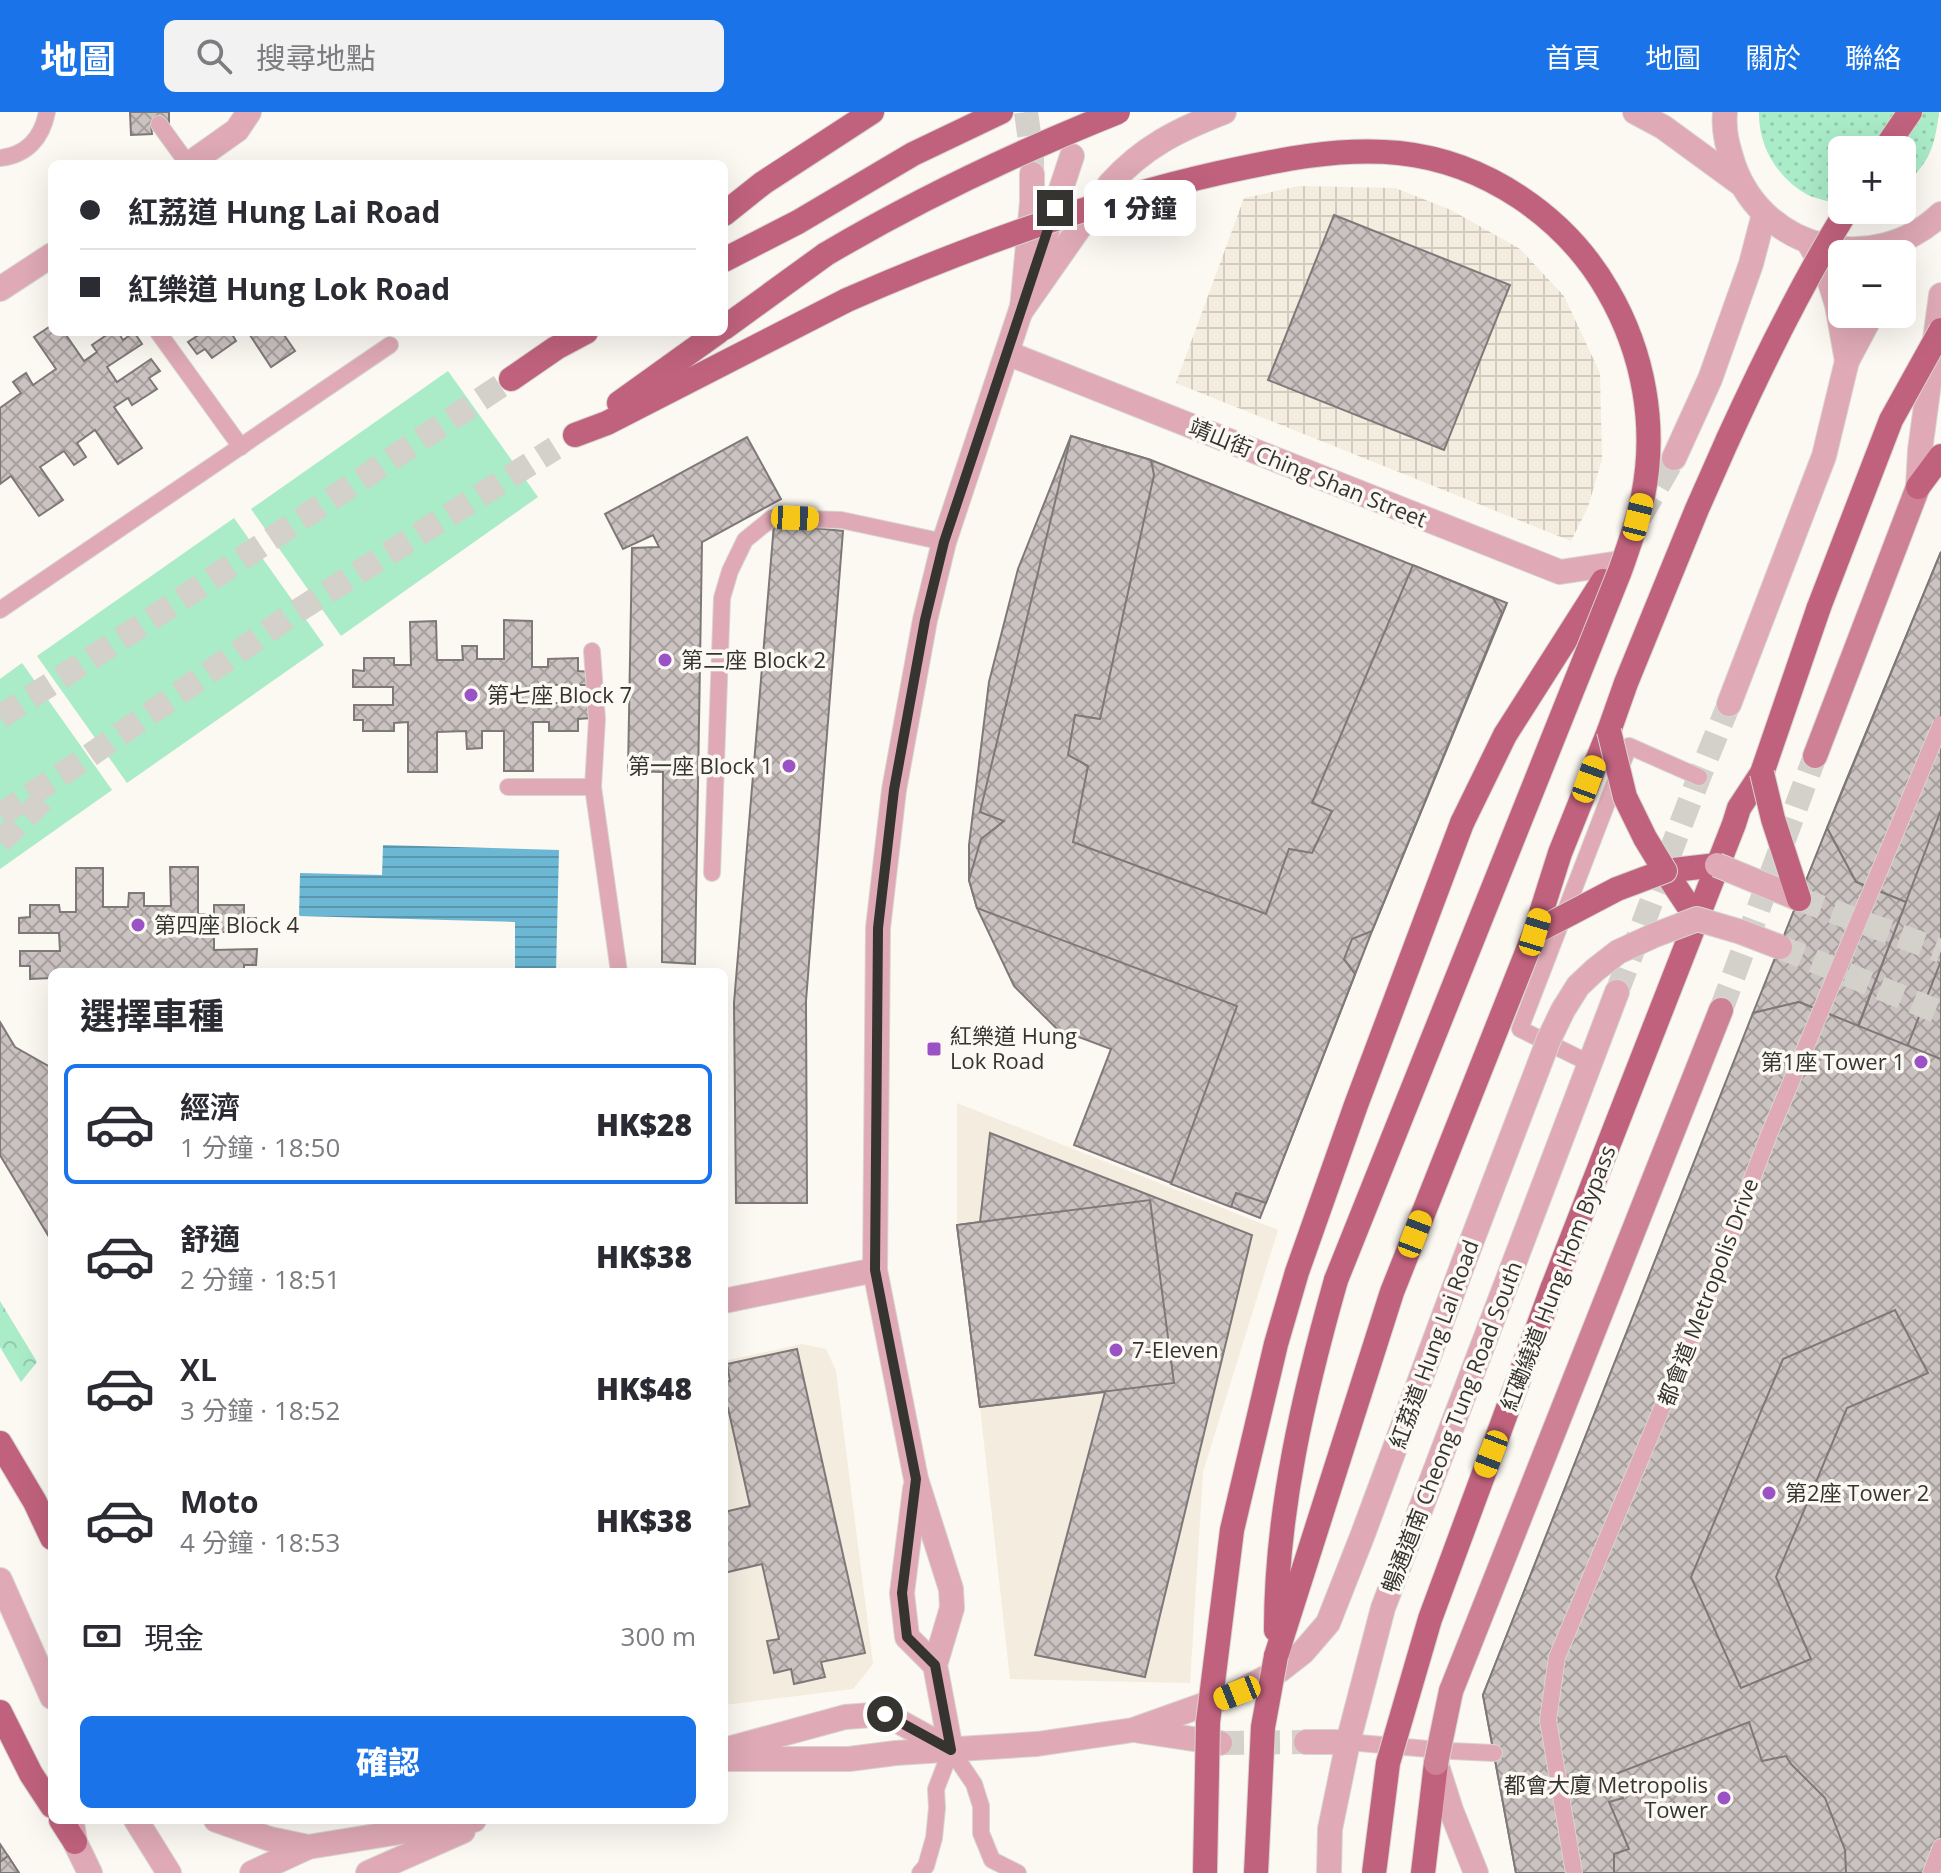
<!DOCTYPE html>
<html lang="zh-TW">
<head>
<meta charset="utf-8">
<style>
	body { margin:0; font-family:"Open Sans","Noto Sans TC",sans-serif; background:#f2f2f3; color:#2b2b33; height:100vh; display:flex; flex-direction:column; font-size:30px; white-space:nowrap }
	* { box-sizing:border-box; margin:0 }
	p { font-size:26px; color:#7c7c81 }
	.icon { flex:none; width:44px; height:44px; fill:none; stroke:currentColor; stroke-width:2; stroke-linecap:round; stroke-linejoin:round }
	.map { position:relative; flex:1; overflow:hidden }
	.panel { position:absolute; left:48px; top:856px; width:680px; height:856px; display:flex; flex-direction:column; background:#fff; border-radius:12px; box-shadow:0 8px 32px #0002 }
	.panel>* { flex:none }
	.banner { position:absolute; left:48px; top:48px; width:680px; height:176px; border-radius:12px; box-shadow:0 8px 32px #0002; display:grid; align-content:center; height:176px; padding:0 32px; background:#fff }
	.fabs { position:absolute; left:1828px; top:24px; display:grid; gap:16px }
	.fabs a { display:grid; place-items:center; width:88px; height:88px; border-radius:12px; background:#fff; box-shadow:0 8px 32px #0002; font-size:40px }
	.end { position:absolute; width:36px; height:36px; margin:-18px; border:10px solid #353431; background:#fff; box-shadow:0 0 0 4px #fff }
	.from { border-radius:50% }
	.bubble { position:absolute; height:56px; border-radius:12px; background:#fff; box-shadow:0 8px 32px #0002; font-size:26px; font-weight:800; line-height:56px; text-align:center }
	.car { position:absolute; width:24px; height:48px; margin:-24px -12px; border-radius:10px; box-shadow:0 0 6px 2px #0007; background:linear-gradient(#f5c518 24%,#345 0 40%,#f5c518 0 76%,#345 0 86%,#f5c518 0) }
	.banner b { display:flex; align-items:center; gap:28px; height:76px; font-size:30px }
	.banner b+b { border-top:2px solid #e1e1e2 }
	.banner i { width:20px; height:20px; background:#2b2b33 }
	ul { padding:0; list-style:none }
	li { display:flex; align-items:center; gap:24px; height:120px; margin:0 16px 12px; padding:0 16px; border:4px solid transparent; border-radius:12px }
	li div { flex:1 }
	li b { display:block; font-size:30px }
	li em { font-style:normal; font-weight:800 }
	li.active { border-color:#1a73e8 }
	li>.icon { width:72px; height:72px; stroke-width:1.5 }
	h2 { padding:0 32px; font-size:36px; line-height:96px }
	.pay { display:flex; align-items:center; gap:20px; height:88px; padding:0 32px; font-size:30px }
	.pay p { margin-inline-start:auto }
	.action { display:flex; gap:16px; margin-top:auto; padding:16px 32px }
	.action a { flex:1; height:92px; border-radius:12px; background:#1a73e8; color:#fff; font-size:32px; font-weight:800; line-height:92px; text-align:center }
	header { display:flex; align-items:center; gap:48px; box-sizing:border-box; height:112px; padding:0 40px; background:#1a73e8; color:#fff }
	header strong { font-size:38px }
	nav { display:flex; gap:44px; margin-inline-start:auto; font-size:28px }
	.search { width:560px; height:72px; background:#f2f2f3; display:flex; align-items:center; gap:20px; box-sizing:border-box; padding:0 28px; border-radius:12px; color:#7c7c81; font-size:30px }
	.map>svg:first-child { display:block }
	.built { fill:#f3ecdf }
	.industrial { fill:url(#industrial-grid) }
	.grass { fill:url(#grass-dots) }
	.forest { fill:url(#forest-crowns) }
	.park { fill:#aaebc8 }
	.water { fill:url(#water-rules) }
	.building { fill:url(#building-cross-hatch); stroke:#7f7878; stroke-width:2 }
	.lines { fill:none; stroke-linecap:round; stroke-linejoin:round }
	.tertiary-tunnel { stroke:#d4d1cb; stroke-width:24; stroke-dasharray:24 12; stroke-linecap:butt }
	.secondary-tunnel { stroke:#d4d1cb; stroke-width:24; stroke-dasharray:24 12; stroke-linecap:butt }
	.primary-tunnel { stroke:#d4d1cb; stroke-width:24; stroke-dasharray:24 12; stroke-linecap:butt }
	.service-casing { stroke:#d8d5cf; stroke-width:18 }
	.minor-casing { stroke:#d8d5cf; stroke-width:26 }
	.tertiary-casing { stroke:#d8d5cf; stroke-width:26 }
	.secondary-casing { stroke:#d8d5cf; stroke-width:26 }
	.primary-casing { stroke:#d8d5cf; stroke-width:26 }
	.service { stroke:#dfa9b6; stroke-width:16 }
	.minor { stroke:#dfa9b6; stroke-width:24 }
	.tertiary { stroke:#dfa9b6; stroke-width:24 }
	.secondary { stroke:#ce8095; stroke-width:24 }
	.primary { stroke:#c0627e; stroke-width:24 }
	.service-bridge-casing { stroke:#d8d5cf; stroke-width:18; stroke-linecap:butt }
	.tertiary-bridge-casing { stroke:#d8d5cf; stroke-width:26; stroke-linecap:butt }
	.secondary-bridge-casing { stroke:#d8d5cf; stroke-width:26; stroke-linecap:butt }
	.primary-bridge-casing { stroke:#d8d5cf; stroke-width:26; stroke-linecap:butt }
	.service-bridge { stroke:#dfa9b6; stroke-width:16 }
	.tertiary-bridge { stroke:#dfa9b6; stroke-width:24 }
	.secondary-bridge { stroke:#ce8095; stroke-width:24 }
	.primary-bridge { stroke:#c0627e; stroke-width:24 }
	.route { stroke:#353431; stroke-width:10 }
	.poi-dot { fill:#9a52c5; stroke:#fcf8f2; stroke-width:3 }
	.labels { text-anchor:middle; stroke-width:7; stroke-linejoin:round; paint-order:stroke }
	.street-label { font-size:22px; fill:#353431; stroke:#fcf8f2 }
	.poi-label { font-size:22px; fill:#353431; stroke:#fcf8f2; text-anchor:start }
</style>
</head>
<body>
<header>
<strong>地圖</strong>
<div class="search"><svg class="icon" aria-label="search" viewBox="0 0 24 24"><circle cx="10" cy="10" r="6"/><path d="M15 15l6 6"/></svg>搜尋地點</div>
<nav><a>首頁</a><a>地圖</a><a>關於</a><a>聯絡</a></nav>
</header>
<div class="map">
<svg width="1941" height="1761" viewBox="0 0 1941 1761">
	<defs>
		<pattern id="industrial-grid" width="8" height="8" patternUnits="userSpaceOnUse" patternTransform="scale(2)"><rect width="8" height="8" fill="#f3ecdf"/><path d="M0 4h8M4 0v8" fill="none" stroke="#d1cbc0"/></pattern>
		<pattern id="grass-dots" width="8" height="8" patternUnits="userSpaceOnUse" patternTransform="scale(2)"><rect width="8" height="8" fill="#aaebc8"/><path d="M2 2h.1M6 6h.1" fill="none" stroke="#93caac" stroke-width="1.8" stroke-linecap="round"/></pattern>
		<pattern id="forest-crowns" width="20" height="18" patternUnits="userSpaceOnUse" patternTransform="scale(2)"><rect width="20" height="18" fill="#aaebc8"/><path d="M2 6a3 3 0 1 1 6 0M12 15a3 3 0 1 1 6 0" fill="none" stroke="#93caac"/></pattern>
		<pattern id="water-rules" width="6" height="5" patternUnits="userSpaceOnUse" patternTransform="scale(2)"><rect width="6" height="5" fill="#6cb8d4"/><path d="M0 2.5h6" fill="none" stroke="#5a96ad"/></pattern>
		<pattern id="building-cross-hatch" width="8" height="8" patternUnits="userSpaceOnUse" patternTransform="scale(2)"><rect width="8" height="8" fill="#cbc3c2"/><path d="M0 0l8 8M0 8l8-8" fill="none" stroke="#a69f9e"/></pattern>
	</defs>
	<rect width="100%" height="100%" fill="#fcf8f2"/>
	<g class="built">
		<path d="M957,991L1278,1118L1203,1360L1190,1571L1010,1567L980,1295L957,1113Z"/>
		<path d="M802,1232L826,1237L836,1259L873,1552L853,1577L724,1593V1249Z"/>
	</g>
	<path class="industrial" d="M1299,74L1395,76L1451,98L1520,137L1564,184L1600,261L1602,347L1588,395L1571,429L1176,271L1244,86Z"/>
	<path class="grass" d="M1759,0H1939V1C1934,37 1930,50 1902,75V38H1842V92H1838C1829,89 1817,87 1808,83C1778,67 1758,34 1759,0Z"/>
	<path class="forest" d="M0,1189L37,1250L21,1270L0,1235Z"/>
	<g class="park">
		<path d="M448,259L538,385L341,524L251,397Z"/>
		<path d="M234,406L324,533L127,671L37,544Z"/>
		<path d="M22,551L112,678L0,757V567Z"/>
	</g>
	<path class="water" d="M383,733L559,738L556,860H515V810L299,804L300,761L382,763Z"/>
	<g class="building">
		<path d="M130,0H169V11L151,12L152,22L131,23Z"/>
		<path d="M1334,103L1510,173L1444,338L1268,268Z"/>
		<path d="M52,213V220H64L84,249L97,240L92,233L111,220H118L123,228L134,220L142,232L107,255L117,270L151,247L160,259L149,266L157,277L132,293L128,286L114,295L142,336L118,352L95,318L77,331L86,345L74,353L64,339L40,355L63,388L39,404L11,364L0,372V296L21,281L13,270L26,261L33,273L56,257L34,225Z"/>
		<path d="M203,220H235L232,222L236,229L212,246L205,237L197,242L188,230Z"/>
		<path d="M248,220H282L295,239L271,255Z"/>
		<path d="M1071,324L1151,348L1507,491L1372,819L1260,1106L1074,1033L1111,937L1057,917L1014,874L977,796L969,768V733L989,570L1018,457Z"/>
		<path d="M1071,324L1151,348L1154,363L1100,607L1075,603L1068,643L1088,654L1073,730L1266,802L1289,737L1312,741L1332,699L1312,691L1413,453L1493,486L1502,501L1372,819L1352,827L1344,847L1355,862L1266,1091L1236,1081L1231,1095L1171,1072L1237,894L977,796L969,768L981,727L1004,709L980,700Z"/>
		<path d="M747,325L781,387L702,430L695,852L662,850L663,660L628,659L632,436L659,435L653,423L623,437L605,402Z"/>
		<path d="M774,412L843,419L806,889L807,1091H736L734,891Z"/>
		<path d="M1941,440V1761H1516L1483,1583L1843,676Z"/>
		<path d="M1941,440V804L1856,770L1827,716Z"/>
		<path d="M504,508L532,509V555H548V547L578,546V559L590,560V573H549V591H591V606L578,607V619H549V610H533V659H504V619H482V636L467,637L466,619L437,620V660H408V610L394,611V619H363V608H354V593H393V575H353V558L364,559V546H394V553H411L410,510L436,509L437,548H463L462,534H477V547H504Z"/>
		<path d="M1941,698V1648L1894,1761H1679L1599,1594L1736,1234L1794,1206L1766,1137L1832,1109L1802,1062Z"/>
		<path d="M1827,716L1856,770L1906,790L1858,914L1799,890L1753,901Z"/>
		<path d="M170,755H198V802H214V793H244V806H256L257,820H214V838L257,837L256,853H244V860H215V857H198V860H74V857H60V860H52V866L30,867V854H20V839H60L59,821H19V806L30,805V793H59L60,800H76V756H103V795H128L129,781H144V794H171Z"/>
		<path d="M1941,849V1051L1929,1080L1941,1105V1164L1895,1183L1850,1079Z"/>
		<path d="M1799,890L1941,947V1761H1516L1483,1583L1753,901Z"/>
		<path d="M0,910L15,935L52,956V1130L0,1043Z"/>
		<path d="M990,1021L1252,1123L1145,1565L1035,1543L1105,1280L980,1295L957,1113L980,1110Z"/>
		<path d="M1150,1088L1174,1271L980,1295L957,1113Z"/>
		<path d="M1895,1198L1928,1261L1847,1296L1776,1465L1811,1547L1741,1576L1691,1465L1783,1247Z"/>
		<path d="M797,1237L865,1541L821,1550L825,1565L794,1572L791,1557L774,1561L767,1529L779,1527L762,1452L724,1461V1400L750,1394L728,1296H724V1270L730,1269L727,1252Z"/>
		<path d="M1749,1610L1762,1649L1786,1644L1791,1652L1825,1686L1845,1738L1846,1761H1614V1742L1629,1737L1609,1690L1623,1686L1613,1663Z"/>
		<path d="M0,1732L8,1744L19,1761H0Z"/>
		<path d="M8,1744L19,1761H0V1750Z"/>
	</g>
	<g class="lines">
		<g class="tertiary-tunnel">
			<path d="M1026,0L1032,43V62"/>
			<path d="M1640,405L1674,346"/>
			<path d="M1799,787L1941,839"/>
			<path d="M1780,835L1941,901"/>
			<path d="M1617,880L1699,665L1729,592"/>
			<path d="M1220,1631L1306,1630"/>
		</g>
		<path class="secondary-tunnel" d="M1721,898L1815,644"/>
		<g class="primary-tunnel">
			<path d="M0,605L145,511L511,267"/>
			<path d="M0,703L86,646L291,503L555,336"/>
			<path d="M0,730L47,684"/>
		</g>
		<g class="service-casing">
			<g id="service">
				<path d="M159,12L188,52"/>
				<path d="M0,46C27,43 42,26 47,0"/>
				<path d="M158,220L241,335"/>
				<path d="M0,498L390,233"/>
				<path d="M592,539L597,607L593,675L619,860"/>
				<path d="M508,675H593"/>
				<path d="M712,761L722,486L730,459L745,428L772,406L841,408L944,430"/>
				<path d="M1589,951L1520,917L1629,634L1699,665"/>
				<path d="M1548,1608L1574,1761"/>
				<path d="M1348,1630L1451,1639L1494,1641"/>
				<path d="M951,1638L974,1672L981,1694V1721L992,1748L1018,1761"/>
				<path d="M920,1761L926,1754L934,1726L937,1696L936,1677L951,1638"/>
				<path d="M1931,1761L1941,1735"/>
			</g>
		</g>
		<g class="minor-casing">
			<g id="minor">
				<path d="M189,52L237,18L249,0"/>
				<path d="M0,177L52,143"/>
				<path d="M1007,241L1560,460L1613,452"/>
				<path d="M724,1189L875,1158"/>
				<path d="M915,1377L902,1481L907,1525L935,1553"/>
				<path d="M951,1638L935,1553L952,1496L951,1477L916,1367L875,1158L878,816L894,678L925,508L944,430L1072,44"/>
			</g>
		</g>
		<g class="tertiary-casing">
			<g id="tertiary">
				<path d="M1635,0L1663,15L1741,72"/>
				<path d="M1725,0C1723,19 1728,36 1734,54C1765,140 1875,165 1941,102"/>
				<path d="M1809,131L1828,164L1837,193L1847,249"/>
				<path d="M1022,197L1032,90V62"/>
				<path d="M1021,199L1110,72C1143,35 1178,18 1224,0"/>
				<path d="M1674,346L1710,267L1751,152L1764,102"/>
				<path d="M1918,375L1920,338L1941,183"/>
				<path d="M1729,592L1824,344L1847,249L1872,202"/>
				<path d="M0,1468L52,1585"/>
				<path d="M1140,1619L1220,1631"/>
				<path d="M1306,1630H1348"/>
				<path d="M724,1638L845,1605L885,1602L951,1638"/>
				<path d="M724,1647H849L896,1641L1037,1632L1133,1618L1237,1581L1280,1558L1303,1540L1328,1511L1363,1422L1463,1152"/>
				<path d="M1436,1651L1451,1698L1476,1761"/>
				<path d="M136,1708L169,1761"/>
				<path d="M216,1708L270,1727L308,1735"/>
				<path d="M72,1711L75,1730L90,1761"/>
				<path d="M252,1761L308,1735L474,1708"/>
				<path d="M368,1761L463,1719"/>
				<path d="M1329,1761L1330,1717L1348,1630L1383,1496L1617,880"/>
			</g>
		</g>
		<g class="secondary-casing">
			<g id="secondary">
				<path d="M1815,644L1918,375"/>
				<path d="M1451,1579L1721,898"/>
			</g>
		</g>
		<g class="primary-casing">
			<g id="primary">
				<path d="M1884,38L1910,0"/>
				<path d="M724,102L763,71L872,0"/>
				<path d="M724,148L798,110L913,42L1001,0"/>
				<path d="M724,216L826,142"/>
				<path d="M511,267L556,236L586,220"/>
				<path d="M619,291L718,220"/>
				<path d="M575,323L607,311L847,188"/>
				<path d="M1918,375L1941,344"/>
				<path d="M1462,711L1505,623L1603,469"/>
				<path d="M1697,807L1665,759L1717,753"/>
				<path d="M1552,1177L1734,712L1739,696L1762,661L1819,495"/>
				<path d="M0,1331L35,1390L52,1426"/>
				<path d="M1276,1518C1276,1399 1304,1281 1336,1168"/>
				<path d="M1276,1544L1392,1180L1535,820L1560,741L1609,619L1626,571L1697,397L1728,327"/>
				<path d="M0,1600L31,1662L52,1694"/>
				<path d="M61,1708L75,1730"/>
				<path d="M1256,1761L1259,1700"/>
				<path d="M1423,1761L1436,1651"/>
			</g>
		</g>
		<use href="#service" class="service"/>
		<use href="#minor" class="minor"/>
		<use href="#tertiary" class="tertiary"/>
		<use href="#secondary" class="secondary"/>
		<use href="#primary" class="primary"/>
		<g class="service-bridge-casing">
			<path id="service-bridge" d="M1548,1608L1557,1545L1692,1225L1768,1025L1941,612"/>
		</g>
		<g class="tertiary-bridge-casing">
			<g id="tertiary-bridge">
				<path d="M1717,753L1799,787"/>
				<path d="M1463,1152L1549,927L1563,898L1578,874L1595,858L1618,840L1655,823L1697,807L1741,820L1780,835"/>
			</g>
		</g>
		<g class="secondary-bridge-casing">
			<path id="secondary-bridge" d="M1436,1651L1451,1579"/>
		</g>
		<g class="primary-bridge-casing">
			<g id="primary-bridge">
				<path d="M826,142C919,87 1018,40 1118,0"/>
				<path d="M847,188C968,135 1090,90 1219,61C1278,48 1338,35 1399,41C1485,50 1565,104 1608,179C1644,241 1657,314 1643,384C1638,409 1629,434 1620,459L1336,1168"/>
				<path d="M1728,327C1764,248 1802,171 1847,98"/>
				<path d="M1819,495L1891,308L1941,218"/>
				<path d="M1762,661L1773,707L1799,787"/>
				<path d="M1535,820L1617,777L1665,759L1645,726L1625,685L1609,619"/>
				<path d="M1259,1700L1263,1615L1276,1544"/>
				<path d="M1205,1761L1208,1610L1232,1418L1276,1232L1297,1160L1356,993L1462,711"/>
				<path d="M1374,1761L1388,1651L1430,1507L1552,1177"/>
			</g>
		</g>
		<use href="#service-bridge" class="service-bridge"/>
		<use href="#tertiary-bridge" class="tertiary-bridge"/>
		<use href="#secondary-bridge" class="secondary-bridge"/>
		<use href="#primary-bridge" class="primary-bridge"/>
	</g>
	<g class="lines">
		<path class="route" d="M885,1602L951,1638L935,1553L907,1525L902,1481L916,1367L875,1158L878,816L894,678L925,508L944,430L1055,96"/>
	</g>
	<g class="poi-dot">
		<circle cx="665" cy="548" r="8"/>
		<circle cx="471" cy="583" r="8"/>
		<circle cx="789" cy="654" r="8"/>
		<circle cx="138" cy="813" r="8"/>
		<rect x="926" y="929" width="16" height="16" rx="4"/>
		<circle cx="1921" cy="950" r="8"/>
		<circle cx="1116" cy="1238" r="8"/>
		<circle cx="1769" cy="1381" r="8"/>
		<circle cx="1724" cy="1686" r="8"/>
	</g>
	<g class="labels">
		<g class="street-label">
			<text transform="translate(1308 361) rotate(22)" y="8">靖山街 Ching Shan Street</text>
			<text transform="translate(1558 1166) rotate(-69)" y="8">紅磡繞道 Hung Hom Bypass</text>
			<text transform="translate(1708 1180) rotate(-69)" y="8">都會道 Metropolis Drive</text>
			<text transform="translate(1434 1232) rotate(-70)" y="8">紅荔道 Hung Lai Road</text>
			<text transform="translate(1452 1315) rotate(-69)" y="8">暢通道南 Cheong Tung Road South</text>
		</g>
		<g class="poi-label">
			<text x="681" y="556">第二座 Block 2</text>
			<text x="487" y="591">第七座 Block 7</text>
			<text x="773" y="662" text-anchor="end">第一座 Block 1</text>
			<text x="154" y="821">第四座 Block 4</text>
			<text x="950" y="932">紅樂道 Hung<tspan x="950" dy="25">Lok Road</tspan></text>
			<text x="1905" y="958" text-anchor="end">第1座 Tower 1</text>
			<text x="1132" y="1246">7-Eleven</text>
			<text x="1785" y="1389">第2座 Tower 2</text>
			<text x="1708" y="1681" text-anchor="end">都會大廈 Metropolis<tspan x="1708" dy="25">Tower</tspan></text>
		</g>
	</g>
</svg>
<div class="fabs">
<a>+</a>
<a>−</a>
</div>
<i class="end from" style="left:885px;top:1602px"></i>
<i class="end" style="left:1055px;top:96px"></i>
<div class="bubble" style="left:1084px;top:68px;width:112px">1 分鐘</div>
<i class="car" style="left:1638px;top:405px;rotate:14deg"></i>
<i class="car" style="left:795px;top:406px;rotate:92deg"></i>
<i class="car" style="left:1589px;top:667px;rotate:20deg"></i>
<i class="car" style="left:1535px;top:820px;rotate:17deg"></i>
<i class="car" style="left:1415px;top:1122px;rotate:21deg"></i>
<i class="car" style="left:1491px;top:1342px;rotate:201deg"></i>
<i class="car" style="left:1237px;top:1581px;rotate:248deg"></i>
<div class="banner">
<b><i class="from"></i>紅荔道 Hung Lai Road</b>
<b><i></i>紅樂道 Hung Lok Road</b>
</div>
<section class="panel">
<h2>選擇車種</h2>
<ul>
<li class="active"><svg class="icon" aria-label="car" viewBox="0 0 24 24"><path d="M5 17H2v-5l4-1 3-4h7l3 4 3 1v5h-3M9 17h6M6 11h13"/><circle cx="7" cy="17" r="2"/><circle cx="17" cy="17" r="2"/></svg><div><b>經濟</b><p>1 分鐘 · 18:50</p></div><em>HK$28</em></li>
<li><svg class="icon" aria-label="car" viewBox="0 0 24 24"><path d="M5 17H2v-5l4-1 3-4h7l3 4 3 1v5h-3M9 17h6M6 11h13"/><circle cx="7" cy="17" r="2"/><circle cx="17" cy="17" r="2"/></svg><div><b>舒適</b><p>2 分鐘 · 18:51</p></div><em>HK$38</em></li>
<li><svg class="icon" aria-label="car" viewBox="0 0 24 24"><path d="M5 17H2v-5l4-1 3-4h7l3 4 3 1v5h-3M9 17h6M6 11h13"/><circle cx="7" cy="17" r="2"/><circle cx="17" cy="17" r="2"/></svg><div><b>XL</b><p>3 分鐘 · 18:52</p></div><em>HK$48</em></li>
<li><svg class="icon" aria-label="car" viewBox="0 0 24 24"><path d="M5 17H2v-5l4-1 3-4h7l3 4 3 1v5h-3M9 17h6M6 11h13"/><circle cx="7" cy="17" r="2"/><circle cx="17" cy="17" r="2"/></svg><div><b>Moto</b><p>4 分鐘 · 18:53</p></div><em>HK$38</em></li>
</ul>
<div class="pay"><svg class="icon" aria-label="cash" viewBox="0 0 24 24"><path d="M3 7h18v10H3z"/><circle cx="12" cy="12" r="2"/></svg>現金<p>300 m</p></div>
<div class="action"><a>確認</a></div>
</section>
</div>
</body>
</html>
